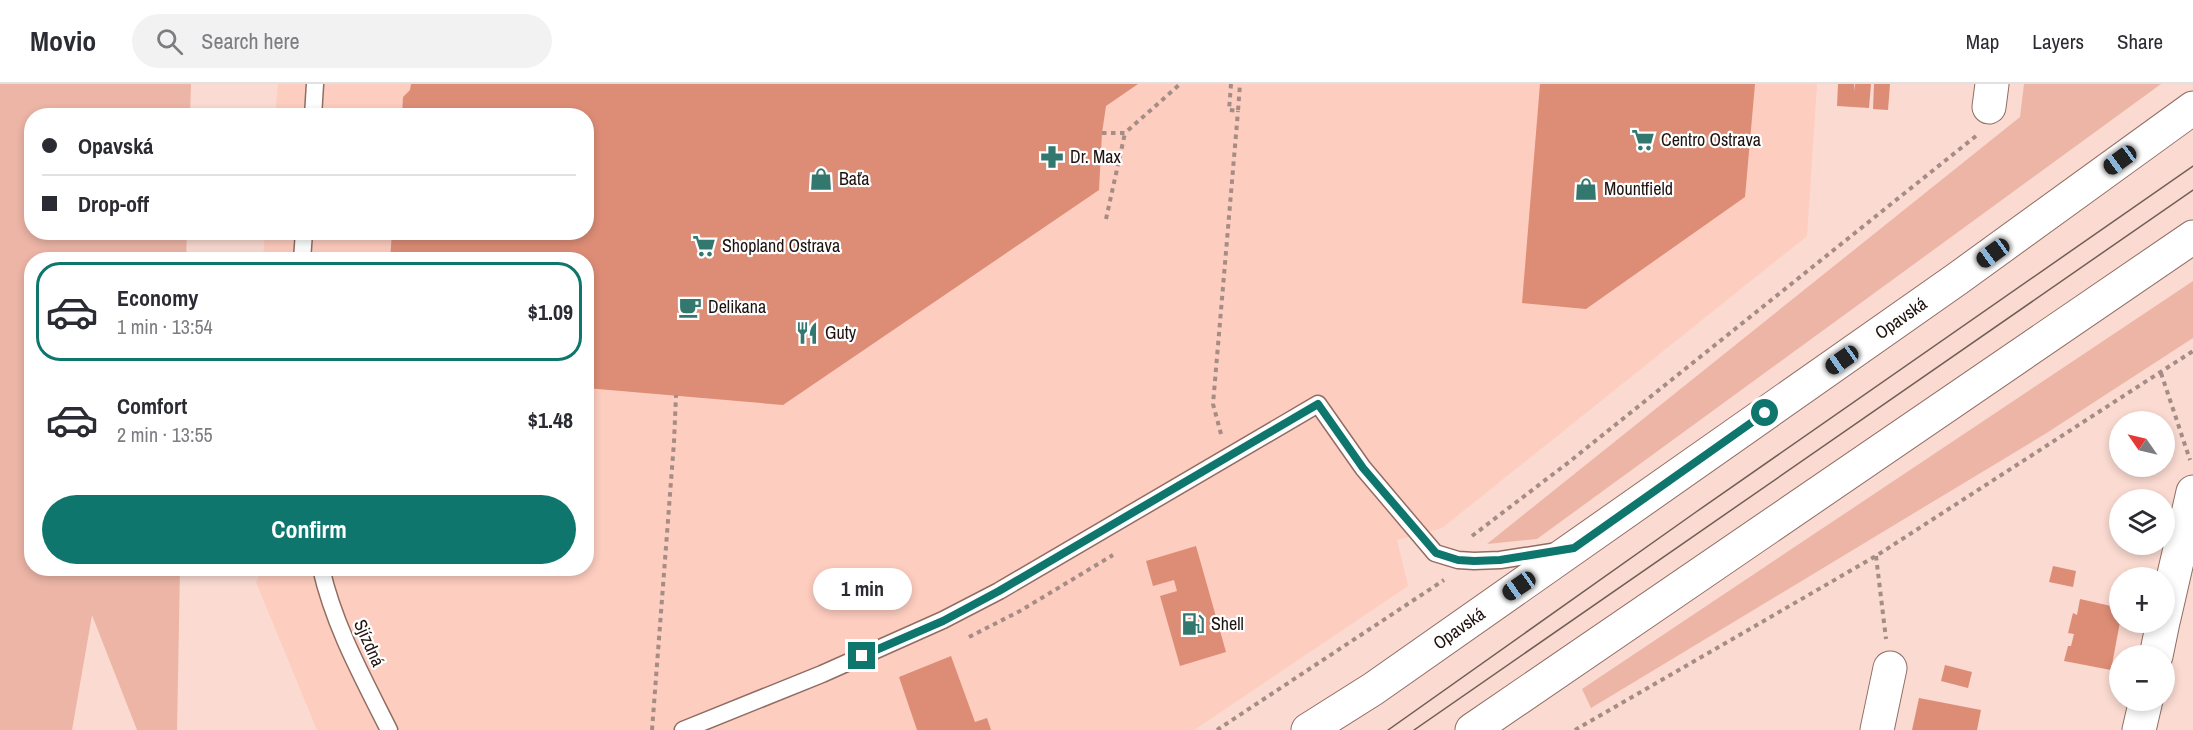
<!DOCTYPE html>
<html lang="en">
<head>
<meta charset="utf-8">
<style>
	body { margin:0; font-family:"Archivo Narrow",sans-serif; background:#f2f2f3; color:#2b2b33; height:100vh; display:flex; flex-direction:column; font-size:22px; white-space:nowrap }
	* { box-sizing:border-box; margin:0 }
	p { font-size:20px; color:#7c7c81 }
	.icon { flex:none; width:33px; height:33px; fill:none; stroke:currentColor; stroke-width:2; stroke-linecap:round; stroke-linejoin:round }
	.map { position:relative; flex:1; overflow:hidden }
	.sheet { position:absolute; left:24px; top:168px; width:570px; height:324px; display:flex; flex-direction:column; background:#fff; border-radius:24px; box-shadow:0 3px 9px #0003 }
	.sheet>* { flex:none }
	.top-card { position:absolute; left:24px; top:24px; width:570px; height:132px; border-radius:24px; box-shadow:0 3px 9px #0003; display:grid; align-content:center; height:132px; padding:0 18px; background:#fff }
	.needle { width:39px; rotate:304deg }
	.tools { position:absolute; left:2109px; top:327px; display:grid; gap:12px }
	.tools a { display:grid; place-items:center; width:66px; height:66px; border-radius:50%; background:#fff; box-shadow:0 3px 9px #0003; font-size:30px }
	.end { position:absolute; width:27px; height:27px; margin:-14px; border:8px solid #0f766e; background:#fff; box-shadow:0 0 0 3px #fff }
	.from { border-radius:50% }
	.bubble { position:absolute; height:42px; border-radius:21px; background:#fff; box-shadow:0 3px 9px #0003; font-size:20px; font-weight:700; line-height:42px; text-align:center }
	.car { position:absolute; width:18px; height:36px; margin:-18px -9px; border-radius:8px; box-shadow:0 0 4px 2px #0007; background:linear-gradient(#222 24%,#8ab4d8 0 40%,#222 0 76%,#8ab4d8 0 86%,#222 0) }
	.top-card b { display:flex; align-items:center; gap:21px; height:57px; font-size:22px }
	.top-card b+b { border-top:2px solid #e1e1e2 }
	.top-card i { width:15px; height:15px; background:#2b2b33 }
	ul { padding:10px 0 0; list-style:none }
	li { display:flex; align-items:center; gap:18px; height:99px; margin:0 12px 9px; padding:0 6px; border:3px solid transparent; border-radius:24px }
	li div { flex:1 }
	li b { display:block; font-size:22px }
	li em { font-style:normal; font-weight:700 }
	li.on { border-color:#0f766e }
	li>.icon { width:54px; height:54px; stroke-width:1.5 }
	.action { display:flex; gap:12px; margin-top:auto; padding:12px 18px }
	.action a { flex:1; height:69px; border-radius:36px; background:#0f766e; color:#fff; font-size:24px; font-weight:700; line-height:69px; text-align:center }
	header { display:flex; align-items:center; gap:36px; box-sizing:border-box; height:84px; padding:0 30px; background:#fff; border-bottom:2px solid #e1e1e2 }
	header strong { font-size:28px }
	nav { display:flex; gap:33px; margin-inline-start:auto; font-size:21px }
	.search { width:420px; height:54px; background:#f2f2f3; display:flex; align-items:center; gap:15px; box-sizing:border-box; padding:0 21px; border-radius:33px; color:#7c7c81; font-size:22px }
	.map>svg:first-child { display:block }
	.built { fill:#fdcdbf }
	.green { fill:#ecb5a6 }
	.building { fill:#dd8d76 }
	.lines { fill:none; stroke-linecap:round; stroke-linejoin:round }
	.lane-casing { stroke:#906d63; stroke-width:19 }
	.street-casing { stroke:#906d63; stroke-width:35 }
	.secondary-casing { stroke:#906d63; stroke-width:35 }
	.path { stroke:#a58c85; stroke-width:4; stroke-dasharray:4.5 4.5; stroke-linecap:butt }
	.lane { stroke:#fff; stroke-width:16 }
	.street { stroke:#fff; stroke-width:33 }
	.secondary { stroke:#fff; stroke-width:33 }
	.tram { stroke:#725e58; stroke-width:1.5 }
	.route { stroke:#0f766e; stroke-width:8 }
	.labels { text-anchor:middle; stroke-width:4.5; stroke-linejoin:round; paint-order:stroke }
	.poi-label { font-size:18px; fill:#20120e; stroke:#fff; text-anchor:start }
	.street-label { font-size:18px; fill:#20120e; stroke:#fff }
</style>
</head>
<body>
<header>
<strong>Movio</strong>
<div class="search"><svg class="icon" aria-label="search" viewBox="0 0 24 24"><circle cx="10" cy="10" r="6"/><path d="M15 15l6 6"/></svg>Search here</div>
<nav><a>Map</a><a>Layers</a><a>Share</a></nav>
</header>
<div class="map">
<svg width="2193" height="646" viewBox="0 0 2193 646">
	<rect width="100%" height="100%" fill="#fadad1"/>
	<path class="built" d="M278,0H1817L1807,152L1442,444L1397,456L1408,502L1194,646H317L256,498L262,484H586V176L263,175L265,149L586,148V32L275,31Z"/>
	<g class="green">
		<path d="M0,0H191L190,31L32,32V148L187,149L186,175L32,176V484L180,485L177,646H137L92,531L72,646H0Z"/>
		<path d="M2024,0H2161L1537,455L1487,460L2020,33Z"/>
		<path d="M2193,197V254L2045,350L1591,624L1582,605Z"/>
	</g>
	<g class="building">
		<path d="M411,0H1138L1106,22L1102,49L1099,106L783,321L586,304V176H390L392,148H586V32H402L403,13L410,6Z"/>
		<path d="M1540,0H1755L1745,113L1586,225L1522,219Z"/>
		<path d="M1838,0H1854L1855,7V0H1871L1869,24L1837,22Z"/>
		<path d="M1874,0H1890L1888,26L1873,25Z"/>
		<path d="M1196,462L1226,568L1180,582L1160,512L1177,507L1174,496L1153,502L1146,477Z"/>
		<path d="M2053,482L2076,487L2073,503L2049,498Z"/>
		<path d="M2080,515L2120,524V538L2111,586L2064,577L2068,562H2071L2074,550L2068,549L2073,529L2077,531Z"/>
		<path d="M951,572L975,638L987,634L991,646H917L899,593Z"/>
		<path d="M1945,581L1972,588L1968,604L1941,597Z"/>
		<path d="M1919,614L1981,626L1977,646H1912Z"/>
	</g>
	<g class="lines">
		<g class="lane-casing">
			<g id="lane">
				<path d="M313,32L315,0"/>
				<path d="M302,176L304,148"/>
				<path d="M321,484C334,542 363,594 389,646"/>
				<path d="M683,646L822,590L943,536L999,507L1318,320L1363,384L1435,469L1458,476L1474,477L1500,476L1558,467"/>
			</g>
		</g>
		<g class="street-casing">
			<g id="street">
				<path d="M1989,23L1992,0"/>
				<path d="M2164,534L2193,408"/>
				<path d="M2156,572L2163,538"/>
				<path d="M1877,646L1890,584"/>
				<path d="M2139,646L2146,616"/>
			</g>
		</g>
		<g class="secondary-casing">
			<g id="secondary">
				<path id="s1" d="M1308,646L1373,605L1957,195L2193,24"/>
				<path d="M1472,646L2193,153"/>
			</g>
		</g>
		<g class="path">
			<path d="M1231,0L1229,26L1238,27L1240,0"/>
			<path d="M1102,49H1125L1180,0"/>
			<path d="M1106,135L1125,49"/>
			<path d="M2161,289L2190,376"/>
			<path d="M1221,350L1213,320L1238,27"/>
			<path d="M1472,452L1569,378L1976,52"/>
			<path d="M1876,472L1886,555"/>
			<path d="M969,553L1020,527L1113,471"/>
			<path d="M652,646L674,358L676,311"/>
			<path d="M1217,646L1444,496"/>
			<path d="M1575,646L1876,472L2193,267"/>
		</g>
		<use href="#lane" class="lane"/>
		<use href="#street" class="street"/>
		<use href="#secondary" class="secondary"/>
		<g class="tram">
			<path d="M1388,646L1696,428L2193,82"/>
			<path d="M1414,646L2193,106"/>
		</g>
	</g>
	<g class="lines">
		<path class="route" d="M862,572L943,537L999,507L1318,320L1363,384L1436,469L1458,476L1474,477L1500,476L1574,464L1765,329"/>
	</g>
	<defs>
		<g id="supermarket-bare" transform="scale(1.8)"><path d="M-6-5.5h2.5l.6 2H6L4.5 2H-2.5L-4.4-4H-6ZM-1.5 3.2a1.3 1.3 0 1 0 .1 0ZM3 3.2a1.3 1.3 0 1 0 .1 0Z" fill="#32786f" stroke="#fff" stroke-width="2.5" paint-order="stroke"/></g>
		<g id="pharmacy-bare" transform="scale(1.8)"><path d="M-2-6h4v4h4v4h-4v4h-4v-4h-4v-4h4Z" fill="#32786f" stroke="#fff" stroke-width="2.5" paint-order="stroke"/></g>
		<g id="shop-bare" transform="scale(1.8)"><path d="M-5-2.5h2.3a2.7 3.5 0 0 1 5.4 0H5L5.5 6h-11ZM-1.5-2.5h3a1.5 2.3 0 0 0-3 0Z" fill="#32786f" stroke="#fff" stroke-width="2.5" paint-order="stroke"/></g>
		<g id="cafe-bare" transform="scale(1.8)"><path d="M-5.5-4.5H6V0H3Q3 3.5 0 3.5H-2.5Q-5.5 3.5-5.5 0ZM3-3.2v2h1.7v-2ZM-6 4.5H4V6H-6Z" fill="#32786f" stroke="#fff" stroke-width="2.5" paint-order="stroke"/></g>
		<g id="restaurant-bare" transform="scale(1.8)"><path d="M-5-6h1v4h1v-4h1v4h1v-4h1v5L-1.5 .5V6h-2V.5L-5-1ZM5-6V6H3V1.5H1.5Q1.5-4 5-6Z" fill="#32786f" stroke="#fff" stroke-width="2.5" paint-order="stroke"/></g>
		<g id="fuel-bare" transform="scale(1.8)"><path d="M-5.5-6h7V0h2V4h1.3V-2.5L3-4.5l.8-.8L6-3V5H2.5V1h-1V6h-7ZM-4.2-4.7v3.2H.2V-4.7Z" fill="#32786f" stroke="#fff" stroke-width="2.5" paint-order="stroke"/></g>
	</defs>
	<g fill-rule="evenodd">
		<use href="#supermarket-bare" x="1643" y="56"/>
		<use href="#pharmacy-bare" x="1052" y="73"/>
		<use href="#shop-bare" x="821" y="95"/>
		<use href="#shop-bare" x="1586" y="105"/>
		<use href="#supermarket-bare" x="704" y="162"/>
		<use href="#cafe-bare" x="690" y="223"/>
		<use href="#restaurant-bare" x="807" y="249"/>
		<use href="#fuel-bare" x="1193" y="540"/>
	</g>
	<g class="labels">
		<g class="poi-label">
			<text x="1661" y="62">Centro Ostrava</text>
			<text x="1070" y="79">Dr. Max</text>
			<text x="839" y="101">Baťa</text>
			<text x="1604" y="111">Mountfield</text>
			<text x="722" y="168">Shopland Ostrava</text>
			<text x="708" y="229">Delikana</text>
			<text x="825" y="255">Guty</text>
			<text x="1211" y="546">Shell</text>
		</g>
		<g class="street-label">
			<text dy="6" stroke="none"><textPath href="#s1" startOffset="722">Opavská</textPath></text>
			<text dy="6" stroke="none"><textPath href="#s1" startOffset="182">Opavská</textPath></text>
			<text transform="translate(369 559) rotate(66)" y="6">Sjízdná</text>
		</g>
	</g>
</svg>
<div class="tools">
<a><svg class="needle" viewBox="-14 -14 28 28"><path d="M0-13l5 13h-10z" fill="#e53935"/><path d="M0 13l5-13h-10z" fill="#7c7c81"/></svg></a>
<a><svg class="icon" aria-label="layers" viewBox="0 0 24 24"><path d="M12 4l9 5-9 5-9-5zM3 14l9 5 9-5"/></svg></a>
<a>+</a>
<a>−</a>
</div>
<i class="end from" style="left:1765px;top:329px"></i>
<i class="end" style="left:862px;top:572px"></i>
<div class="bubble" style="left:813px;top:484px;width:99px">1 min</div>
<i class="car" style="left:2120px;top:76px;rotate:234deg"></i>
<i class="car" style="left:1993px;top:169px;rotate:234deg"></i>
<i class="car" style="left:1842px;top:276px;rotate:235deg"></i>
<i class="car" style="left:1519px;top:502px;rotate:235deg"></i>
<div class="top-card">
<b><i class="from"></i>Opavská</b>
<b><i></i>Drop-off</b>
</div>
<section class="sheet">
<ul>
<li class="on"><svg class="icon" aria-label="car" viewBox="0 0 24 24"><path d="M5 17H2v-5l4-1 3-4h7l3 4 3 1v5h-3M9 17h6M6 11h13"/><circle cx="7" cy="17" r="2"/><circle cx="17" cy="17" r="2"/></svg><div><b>Economy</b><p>1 min · 13:54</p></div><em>$1.09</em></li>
<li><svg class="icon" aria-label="car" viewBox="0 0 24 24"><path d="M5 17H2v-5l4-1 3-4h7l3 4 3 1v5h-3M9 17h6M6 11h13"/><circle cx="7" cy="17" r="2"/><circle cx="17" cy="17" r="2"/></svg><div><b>Comfort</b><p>2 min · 13:55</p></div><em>$1.48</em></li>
</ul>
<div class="action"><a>Confirm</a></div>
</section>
</div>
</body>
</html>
